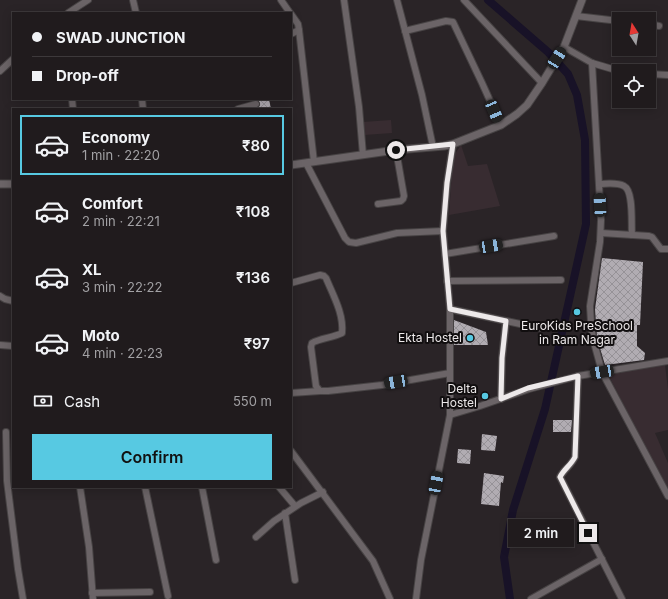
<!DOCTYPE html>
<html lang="en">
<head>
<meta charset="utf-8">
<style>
	body { margin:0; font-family:Inter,sans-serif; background:#2d282a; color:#f1f3f6; height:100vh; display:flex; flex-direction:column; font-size:15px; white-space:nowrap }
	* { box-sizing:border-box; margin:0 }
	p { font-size:13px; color:#a2a1a4 }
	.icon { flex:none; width:22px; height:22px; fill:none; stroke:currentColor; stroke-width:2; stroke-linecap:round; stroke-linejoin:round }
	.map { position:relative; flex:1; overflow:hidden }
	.sheet { position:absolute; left:12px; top:108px; width:280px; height:380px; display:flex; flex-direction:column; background:#201b1d; border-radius:0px; box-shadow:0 2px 10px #0003,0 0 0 1px #3d393b }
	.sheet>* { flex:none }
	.guide { position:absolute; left:12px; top:12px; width:280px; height:88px; border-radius:0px; box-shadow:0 2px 10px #0003,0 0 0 1px #3d393b; display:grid; align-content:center; height:88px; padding:0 20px; background:#201b1d }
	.needle { width:26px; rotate:349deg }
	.tools { position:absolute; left:612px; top:12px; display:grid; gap:8px }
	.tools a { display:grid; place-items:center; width:44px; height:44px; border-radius:0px; background:#201b1d; box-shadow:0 2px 10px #0003,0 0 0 1px #3d393b; font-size:20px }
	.end { position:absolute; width:18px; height:18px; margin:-9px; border:5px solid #ede9ea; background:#111; box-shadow:0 0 0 2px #111 }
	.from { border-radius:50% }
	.bubble { position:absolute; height:28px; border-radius:0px; background:#201b1d; box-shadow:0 2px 10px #0003,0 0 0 1px #3d393b; font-size:13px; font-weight:600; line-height:28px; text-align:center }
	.car { position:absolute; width:12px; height:24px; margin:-12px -6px; border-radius:5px; box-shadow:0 0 3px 1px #0007; background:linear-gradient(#222 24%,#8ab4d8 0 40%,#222 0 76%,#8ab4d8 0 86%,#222 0) }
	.guide b { display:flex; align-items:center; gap:14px; height:38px; font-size:15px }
	.guide b+b { border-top:1px solid #3d393b }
	.guide i { width:10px; height:10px; background:#f1f3f6 }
	ul { padding:7px 0 0; list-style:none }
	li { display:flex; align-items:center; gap:12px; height:60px; margin:0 8px 6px; padding:0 12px; border:2px solid transparent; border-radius:0px }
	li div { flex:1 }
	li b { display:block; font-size:15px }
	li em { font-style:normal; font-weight:600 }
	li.on { border-color:#57c9e2 }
	li>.icon { width:36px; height:36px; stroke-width:1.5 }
	.pay { display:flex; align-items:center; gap:10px; height:44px; padding:0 20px; font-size:15px }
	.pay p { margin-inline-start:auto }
	.button { display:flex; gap:8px; margin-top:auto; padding:8px 20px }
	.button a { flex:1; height:46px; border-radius:0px; background:#57c9e2; color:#111; font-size:16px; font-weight:600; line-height:46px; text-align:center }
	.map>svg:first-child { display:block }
	.built { fill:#382c31 }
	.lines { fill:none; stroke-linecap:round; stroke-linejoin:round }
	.canal { stroke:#181227; stroke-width:8 }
	.building { fill:url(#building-cross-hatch) }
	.minor-casing { stroke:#474344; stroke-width:8 }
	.tertiary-casing { stroke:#474344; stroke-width:9 }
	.minor { stroke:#6b6467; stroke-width:6 }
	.tertiary { stroke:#6b6467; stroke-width:7 }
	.route { stroke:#ede9ea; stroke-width:5 }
	.poi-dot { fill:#57c9e2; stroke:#110e0f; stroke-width:1.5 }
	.labels { text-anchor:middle; stroke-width:4; stroke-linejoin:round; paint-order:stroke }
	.poi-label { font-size:12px; fill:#ede9ea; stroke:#110e0f; text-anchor:end }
</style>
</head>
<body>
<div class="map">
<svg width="668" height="599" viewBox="0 0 668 599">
	<defs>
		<pattern id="building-cross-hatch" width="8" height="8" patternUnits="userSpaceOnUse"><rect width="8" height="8" fill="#b1acb2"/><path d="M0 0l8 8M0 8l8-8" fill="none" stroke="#969297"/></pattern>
	</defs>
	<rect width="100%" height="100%" fill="#2a2427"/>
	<g class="built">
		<path d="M391,120L392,133L364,135L363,122Z"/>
		<path d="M461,145L468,166L487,164L500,206L449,215L453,157Z"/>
		<path d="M665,365L668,389V430L655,433L668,463V492L608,374Z"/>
	</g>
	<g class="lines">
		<path class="canal" d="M488,0L548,52L568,74L577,95L585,140L586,224L545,409L513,510L504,557L510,599"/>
	</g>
	<g class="building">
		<path d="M256,99H269L271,109H258L260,103Z"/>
		<path d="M602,258L643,262L640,325H637V346L645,353L644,360L605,365L597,338L595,309Z"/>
		<path d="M454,320L486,332L488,345H454Z"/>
		<path d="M553,420H572L571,432H553Z"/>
		<path d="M482,434L497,436L495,451L481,450Z"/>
		<path d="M458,449L471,450L470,464L457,463Z"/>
		<path d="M484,473L504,476L503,483L501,482L499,506L481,504Z"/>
	</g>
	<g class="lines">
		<g class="minor-casing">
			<g id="minor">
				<path d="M133,0L136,13"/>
				<path d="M281,0L290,13"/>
				<path d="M344,0L359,107L363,155"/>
				<path d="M397,0L422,95L433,147"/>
				<path d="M464,0L542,83"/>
				<path d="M68,13L88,0"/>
				<path d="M291,14L298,24L299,30L314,162"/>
				<path d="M576,16L619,21"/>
				<path d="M649,24L659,26"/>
				<path d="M405,31L446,21L453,22L482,83L501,125"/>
				<path d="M291,34L299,30"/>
				<path d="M564,47L592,63L619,71"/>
				<path d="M592,63L601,220L600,242L590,306L591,323L593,339L602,372L668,496"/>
				<path d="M0,71L13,59"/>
				<path d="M649,74L668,75"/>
				<path d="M72,99L73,109"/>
				<path d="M142,99L143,109"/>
				<path d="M238,109L256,104"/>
				<path d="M306,163L345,238L349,242L356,243L397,233L443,231"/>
				<path d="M599,184C607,184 616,182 624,186C634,191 631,224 632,235"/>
				<path d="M378,204L401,201L403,199L404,196L396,150"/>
				<path d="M601,233L649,236L652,237L661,249H668"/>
				<path d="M445,254L554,236"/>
				<path d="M447,281L561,280"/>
				<path d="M291,283L320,275L324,276L326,278C333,295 344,314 342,333C332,338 321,338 312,343L311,347L316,386L320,391H328L382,385L450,373"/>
				<path d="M0,296L5,299L13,301"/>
				<path d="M450,309L539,328"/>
				<path d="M0,345L13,346"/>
				<path d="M578,376L575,457C571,466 564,469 560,477L622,599"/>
				<path d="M291,393L320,391"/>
				<path d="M501,399L502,358L506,321"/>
				<path d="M450,415L480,406L529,389L578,376L668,361"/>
				<path d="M6,432L7,481L18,569L23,599"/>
				<path d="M291,451L373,561L390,599"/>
				<path d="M80,487L89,547L93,599"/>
				<path d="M145,487L168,596"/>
				<path d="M202,487L216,560"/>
				<path d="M279,487L295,506"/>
				<path d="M285,513L295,580"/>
				<path d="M256,537L274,521L301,503L323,492"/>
				<path d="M92,593L150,592"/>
				<path d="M416,599L421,560L450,415V309L443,231L447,183L453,144"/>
				<path d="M531,599L602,559"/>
			</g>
		</g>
		<g class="tertiary-casing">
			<g id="tertiary">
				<path d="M291,165L396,150L444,146L453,144L501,125L517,114L527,105L542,83L564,47L582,0"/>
				<path d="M0,184H13"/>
			</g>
		</g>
		<use href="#minor" class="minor"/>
		<use href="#tertiary" class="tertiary"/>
	</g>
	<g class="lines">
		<path class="route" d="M396,150L453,144L447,183L443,231L450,309L506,321L502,358L501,399L528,388L578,376L575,457C571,465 564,469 560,477L588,533"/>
	</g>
	<g class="poi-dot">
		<circle cx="577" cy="312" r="4"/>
		<circle cx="470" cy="338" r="4"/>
		<circle cx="485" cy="396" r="4"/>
	</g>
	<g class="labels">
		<g class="poi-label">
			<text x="577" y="330" text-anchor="middle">EuroKids PreSchool<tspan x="577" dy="14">in Ram Nagar</tspan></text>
			<text x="462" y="342">Ekta Hostel</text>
			<text x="477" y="393">Delta<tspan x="477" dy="14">Hostel</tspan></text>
		</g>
	</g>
</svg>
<div class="tools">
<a><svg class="needle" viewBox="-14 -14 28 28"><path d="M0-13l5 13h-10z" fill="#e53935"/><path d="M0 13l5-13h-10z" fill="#a2a1a4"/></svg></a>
<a><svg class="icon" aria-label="locate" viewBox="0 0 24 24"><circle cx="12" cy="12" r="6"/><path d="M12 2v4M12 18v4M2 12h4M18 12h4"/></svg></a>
</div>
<i class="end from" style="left:396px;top:150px"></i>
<i class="end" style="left:588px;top:533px"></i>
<div class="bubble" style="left:508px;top:519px;width:66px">2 min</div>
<i class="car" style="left:557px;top:58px;rotate:32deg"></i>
<i class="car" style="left:494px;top:111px;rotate:157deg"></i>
<i class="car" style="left:600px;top:205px;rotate:357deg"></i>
<i class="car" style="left:491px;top:246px;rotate:81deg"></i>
<i class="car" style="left:602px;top:372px;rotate:260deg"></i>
<i class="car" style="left:396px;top:382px;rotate:260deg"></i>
<i class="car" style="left:436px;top:483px;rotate:11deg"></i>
<div class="guide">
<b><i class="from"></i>SWAD JUNCTION</b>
<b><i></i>Drop-off</b>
</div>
<section class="sheet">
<ul>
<li class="on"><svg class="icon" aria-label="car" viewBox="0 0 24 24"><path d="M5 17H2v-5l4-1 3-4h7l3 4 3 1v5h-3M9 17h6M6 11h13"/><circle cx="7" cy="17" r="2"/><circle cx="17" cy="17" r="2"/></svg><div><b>Economy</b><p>1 min · 22:20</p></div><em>₹80</em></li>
<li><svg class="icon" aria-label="car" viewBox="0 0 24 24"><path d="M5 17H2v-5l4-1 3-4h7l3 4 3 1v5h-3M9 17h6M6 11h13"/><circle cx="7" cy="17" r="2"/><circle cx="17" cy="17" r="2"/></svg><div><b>Comfort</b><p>2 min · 22:21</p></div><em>₹108</em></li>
<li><svg class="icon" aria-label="car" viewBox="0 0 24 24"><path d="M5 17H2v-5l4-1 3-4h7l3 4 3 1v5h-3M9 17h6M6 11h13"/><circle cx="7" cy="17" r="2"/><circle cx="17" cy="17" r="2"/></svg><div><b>XL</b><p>3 min · 22:22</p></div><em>₹136</em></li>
<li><svg class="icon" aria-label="car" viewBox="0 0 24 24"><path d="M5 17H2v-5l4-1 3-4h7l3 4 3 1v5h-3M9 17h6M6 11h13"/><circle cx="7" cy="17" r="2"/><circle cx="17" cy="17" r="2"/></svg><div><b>Moto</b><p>4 min · 22:23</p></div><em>₹97</em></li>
</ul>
<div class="pay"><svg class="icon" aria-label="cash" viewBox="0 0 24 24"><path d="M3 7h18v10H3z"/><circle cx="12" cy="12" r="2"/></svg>Cash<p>550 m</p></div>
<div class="button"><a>Confirm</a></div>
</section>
</div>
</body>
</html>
